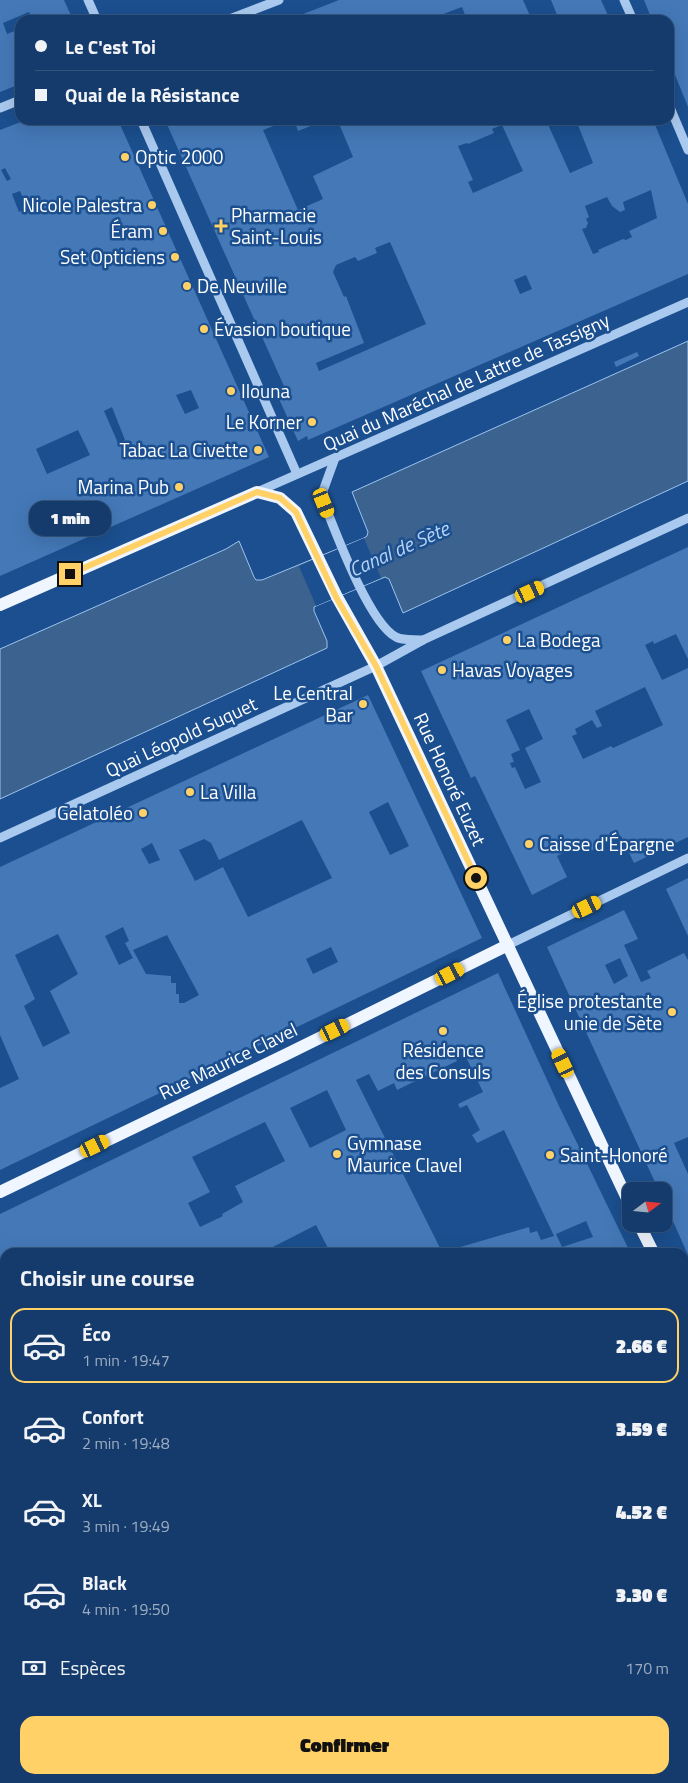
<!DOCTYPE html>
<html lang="fr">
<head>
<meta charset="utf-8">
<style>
	body { margin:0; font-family:"Titillium Web",sans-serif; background:#1d4271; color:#f1f3f6; height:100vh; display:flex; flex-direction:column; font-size:19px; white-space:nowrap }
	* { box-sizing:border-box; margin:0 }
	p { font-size:16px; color:#9dadc1 }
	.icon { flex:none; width:28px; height:28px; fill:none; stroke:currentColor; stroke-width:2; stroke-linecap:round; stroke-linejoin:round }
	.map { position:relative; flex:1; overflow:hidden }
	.drawer { position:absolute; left:0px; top:1248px; width:689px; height:536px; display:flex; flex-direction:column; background:#143b6b; border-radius:15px 15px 0 0; box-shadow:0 5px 20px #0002,0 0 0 1px #33557e }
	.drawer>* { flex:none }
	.top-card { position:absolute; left:15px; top:15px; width:659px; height:110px; border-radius:15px; box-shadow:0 5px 20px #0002,0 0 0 1px #33557e; display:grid; align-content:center; height:110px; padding:0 20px; background:#143b6b }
	.needle { width:32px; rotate:74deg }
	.fabs { position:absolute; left:622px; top:1182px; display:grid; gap:10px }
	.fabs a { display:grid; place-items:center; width:50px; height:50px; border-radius:10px; background:#143b6b; box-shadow:0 5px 20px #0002,0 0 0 1px #33557e; font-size:25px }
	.end { position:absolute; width:22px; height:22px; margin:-11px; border:6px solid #ffd166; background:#111; box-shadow:0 0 0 2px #111 }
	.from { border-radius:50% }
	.bubble { position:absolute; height:35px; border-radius:15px; background:#143b6b; box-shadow:0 5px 20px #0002,0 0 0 1px #33557e; font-size:16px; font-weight:800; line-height:35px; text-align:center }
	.car { position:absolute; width:15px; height:30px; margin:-15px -8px; border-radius:6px; box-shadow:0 0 4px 1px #0007; background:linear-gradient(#f5c518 24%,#345 0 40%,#f5c518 0 76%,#345 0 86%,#f5c518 0) }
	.top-card b { display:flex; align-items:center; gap:18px; height:48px; font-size:19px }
	.top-card b+b { border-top:1px solid #33557e }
	.top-card i { width:12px; height:12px; background:#f1f3f6 }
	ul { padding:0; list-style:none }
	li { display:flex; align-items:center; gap:15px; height:75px; margin:0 10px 8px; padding:0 10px; border:2px solid transparent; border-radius:15px }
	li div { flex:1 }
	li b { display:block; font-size:19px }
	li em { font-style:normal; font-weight:800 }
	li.current { border-color:#ffd166 }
	li>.icon { width:45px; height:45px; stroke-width:1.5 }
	h2 { padding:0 20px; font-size:22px; line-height:60px }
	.pay { display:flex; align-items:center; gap:12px; height:55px; padding:0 20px; font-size:19px }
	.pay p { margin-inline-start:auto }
	.button { display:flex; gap:10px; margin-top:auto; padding:10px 20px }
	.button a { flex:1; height:58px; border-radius:15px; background:#ffd166; color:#111; font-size:20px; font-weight:800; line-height:58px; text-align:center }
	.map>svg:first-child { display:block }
	.water { fill:#3c6290; stroke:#9cc4f0 }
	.pier { fill:#1b4f8f }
	.building { fill:#4478b7; fill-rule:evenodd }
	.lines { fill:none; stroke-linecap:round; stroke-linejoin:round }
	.minor { stroke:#a9c9ee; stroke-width:9 }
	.major { stroke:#f0f6ff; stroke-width:12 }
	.route { stroke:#ffd166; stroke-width:6 }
	.poi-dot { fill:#ffd166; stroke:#1b4f8f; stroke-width:2 }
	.labels { text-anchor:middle; stroke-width:5; stroke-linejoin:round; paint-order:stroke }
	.poi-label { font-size:19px; fill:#fff; stroke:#1b4f8f; text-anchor:start }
	.street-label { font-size:19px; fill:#fff; stroke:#1b4f8f }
	.water-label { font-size:20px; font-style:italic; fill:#b5d3f5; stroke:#1b4f8f }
</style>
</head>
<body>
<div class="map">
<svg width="688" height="1783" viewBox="0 0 688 1783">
	<rect width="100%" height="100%" fill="#1b4f8f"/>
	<path class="water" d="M688,341V481L403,613L389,579L385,577L316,606L314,607V611L327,641V648L0,799V649L226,549L239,541L254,577L256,580H262L364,538L367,536L368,532L352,492Z"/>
	<path class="pier" d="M364,538L381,578L316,606L299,566Z"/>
	<g class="building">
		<path d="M0,0H64L73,20H33L29,12L3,23L7,34L20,29V84L0,92Z"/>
		<path d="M339,0H523L532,20H467L462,7L438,16L439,20H288Z"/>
		<path d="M551,0H601L610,20H546L557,15Z"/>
		<path d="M644,0H688V107L669,60V20H652Z"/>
		<path d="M26,120H118L269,457L0,576V130ZM5,168L11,179L7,181L1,170ZM20,191L27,208L19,212L12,194ZM191,390L199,408L185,414L176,395ZM112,407L125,440L118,443L104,411ZM78,430L90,455L47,474L36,449Z"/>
		<path d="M165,120H289L263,130L298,210L323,199L313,176L353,157L340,126L355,120H546L570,173L593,163L576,120H653L688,204V274L308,440L307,436L298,441L275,390L284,386ZM502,125L523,171L473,193L468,182L473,180L458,146L467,143L468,144L494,133L492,129ZM651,190L657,218L629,231L632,237L626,240L623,239L598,250L599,252L593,254L582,229L586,228L588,223L586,219L589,217L585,206L607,197L612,206L620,212L625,210L623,202ZM390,242L426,324L319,371L316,363L364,343L346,296L344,297L333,272L336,265L355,257L358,261L377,253L375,248ZM526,275L532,289L520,294L514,280Z"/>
		<path d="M294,120H326L298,131Z"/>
		<path d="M637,352L639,356L616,367L614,362Z"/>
		<path d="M688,547V659L676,634L654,644L653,641L645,645L662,680L688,668V837L634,863L621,836L591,851L586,842L557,856L567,877L532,895L479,784L475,776L471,778L421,671ZM645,687L663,725L613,748L611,746L583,759L572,736L577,734L575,729L592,720L597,728L602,726L595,711ZM529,709L543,739L525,748L541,782L525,789L515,767L512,768L510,763L514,762L511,754L520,750L506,720Z"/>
		<path d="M368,695L482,938L0,1170V1088L19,1079L0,1035V867ZM388,802L409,846L390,855L369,812ZM302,820L332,878L248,917L223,867L195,881L179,850L204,839L211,843L219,860ZM152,843L160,860L149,864L141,849ZM123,927L129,941L125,943L133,958L119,965L105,936ZM58,934L78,974L50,991L70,1033L43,1047L24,1006L35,999L15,955ZM167,935L199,995L184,1003H179V994H176V983H171V976L146,974L133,950ZM331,947L338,962L313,974L306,959Z"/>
		<path d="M688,878V936L666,889Z"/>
		<path d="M624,910L638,939L624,945L641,982L651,978L647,971L684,953L688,960V1137L674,1143L688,1174V1255L664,1201V1191H659L547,947ZM620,958L628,976L614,984L605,965Z"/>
		<path d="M498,973L559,1106L630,1252H459L457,1248L529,1227L530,1233L537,1231L541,1240L554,1236L504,1130L477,1143L472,1135L480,1130L467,1105L460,1108L458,1104L483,1092L462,1049L453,1053L457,1061L397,1090L394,1083L378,1091L369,1074L356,1080L442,1252H330L316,1225L263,1252H5V1267L0,1270V1214ZM327,1090L346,1130L310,1148L290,1108ZM265,1122L285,1161L235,1186L243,1202L222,1214L223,1216L200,1227L188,1203L210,1192L192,1157ZM586,1221L593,1237L562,1247L556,1234Z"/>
		<path d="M0,1274L5,1282V1325L0,1322Z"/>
		<path d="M0,1380L5,1383V1429L0,1426Z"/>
		<path d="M687,1387L688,1389V1783H576L569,1779H684V1388Z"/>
		<path d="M0,1476L5,1479V1544L0,1546Z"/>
		<path d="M5,1583L4,1615L5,1773L0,1761V1585Z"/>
		<path d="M7,1779H167L169,1783H9Z"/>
		<path d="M197,1779H399L406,1783H189Z"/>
		<path d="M416,1779H479L486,1783H423Z"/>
	</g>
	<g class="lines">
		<g class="minor">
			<path d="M88,0L97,20"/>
			<path d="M624,0L633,20"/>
			<path d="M227,20L279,0"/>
			<path d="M669,105L688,150"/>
			<path d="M0,108L20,100"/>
			<path d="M141,120L297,474"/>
			<path d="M335,458L323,491L324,503C336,533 369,623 396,637C403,641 415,639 423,640"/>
			<path d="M257,492L688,302"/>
			<path d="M0,838L376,666L423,640L688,518"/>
			<path d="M508,945L688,858"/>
			<path d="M684,1371L688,1370"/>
			<path d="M0,1444L5,1447"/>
			<path d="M0,1565L5,1563"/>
			<path d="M526,1779L532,1783"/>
		</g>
		<g class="major">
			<path d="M0,605L257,492L280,498L296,512L337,597L376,666L631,1207"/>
			<path d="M0,1192L285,1055L508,945"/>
			<path d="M639,1224L653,1252"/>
			<path d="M684,1319L688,1328"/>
		</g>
	</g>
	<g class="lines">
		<path class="route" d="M70,574L257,492L280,498L296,512L336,597L376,666L476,878"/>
	</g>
	<g class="poi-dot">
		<circle cx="125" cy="157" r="5"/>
		<circle cx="152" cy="205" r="5"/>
		<path d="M218.5 218.5h5v5h5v5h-5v5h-5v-5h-5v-5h5z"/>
		<circle cx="163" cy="231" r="5"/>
		<circle cx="175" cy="257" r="5"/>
		<circle cx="187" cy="286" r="5"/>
		<circle cx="204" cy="329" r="5"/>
		<circle cx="231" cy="391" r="5"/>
		<circle cx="312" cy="422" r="5"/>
		<circle cx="258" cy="450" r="5"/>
		<circle cx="179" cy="487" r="5"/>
		<circle cx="507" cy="640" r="5"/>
		<circle cx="442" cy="670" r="5"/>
		<circle cx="363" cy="704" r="5"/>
		<circle cx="190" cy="792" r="5"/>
		<circle cx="143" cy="813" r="5"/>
		<circle cx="529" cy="844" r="5"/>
		<circle cx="672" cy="1012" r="5"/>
		<circle cx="443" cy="1031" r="5"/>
		<circle cx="337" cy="1154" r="5"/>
		<circle cx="550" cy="1155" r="5"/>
	</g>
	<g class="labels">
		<g class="poi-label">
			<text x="135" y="164">Optic 2000</text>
			<text x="142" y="212" text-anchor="end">Nicole Palestra</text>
			<text x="231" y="222">Pharmacie<tspan x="231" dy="22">Saint-Louis</tspan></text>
			<text x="153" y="238" text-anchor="end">Éram</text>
			<text x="165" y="264" text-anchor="end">Set Opticiens</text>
			<text x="197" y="293">De Neuville</text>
			<text x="214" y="336">Évasion boutique</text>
			<text x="241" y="398">Ilouna</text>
			<text x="302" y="429" text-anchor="end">Le Korner</text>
			<text x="248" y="457" text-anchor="end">Tabac La Civette</text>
			<text x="169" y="494" text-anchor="end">Marina Pub</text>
			<text x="517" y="647">La Bodega</text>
			<text x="452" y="677">Havas Voyages</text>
			<text x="353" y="700" text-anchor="end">Le Central<tspan x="353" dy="22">Bar</tspan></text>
			<text x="200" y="799">La Villa</text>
			<text x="133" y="820" text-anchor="end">Gelatoléo</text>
			<text x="539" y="851">Caisse d'Épargne</text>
			<text x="662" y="1008" text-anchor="end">Église protestante<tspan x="662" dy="22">unie de Sète</tspan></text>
			<text x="443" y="1057" text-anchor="middle">Résidence<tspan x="443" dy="22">des Consuls</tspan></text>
			<text x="347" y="1150">Gymnase<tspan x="347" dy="22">Maurice Clavel</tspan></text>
			<text x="560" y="1162">Saint-Honoré</text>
		</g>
		<g class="street-label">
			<text transform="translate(466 382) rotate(-24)" y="7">Quai du Maréchal de Lattre de Tassigny</text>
			<text transform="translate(181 737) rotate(-25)" y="7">Quai Léopold Suquet</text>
			<text transform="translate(450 779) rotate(65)" y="7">Rue Honoré Euzet</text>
			<text transform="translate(228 1061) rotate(-26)" y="7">Rue Maurice Clavel</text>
		</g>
		<g class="water-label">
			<text transform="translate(399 549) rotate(-24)" y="7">Canal de Sète</text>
		</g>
	</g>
</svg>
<div class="fabs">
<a><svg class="needle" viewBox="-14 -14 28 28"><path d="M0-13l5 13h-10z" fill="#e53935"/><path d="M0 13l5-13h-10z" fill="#9dadc1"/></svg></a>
</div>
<i class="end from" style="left:476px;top:878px"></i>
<i class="end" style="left:70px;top:574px"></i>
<div class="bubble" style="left:29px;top:501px;width:82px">1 min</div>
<i class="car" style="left:324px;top:503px;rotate:158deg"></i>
<i class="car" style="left:530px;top:592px;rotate:65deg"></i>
<i class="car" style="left:587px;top:907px;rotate:64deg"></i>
<i class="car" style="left:450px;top:974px;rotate:63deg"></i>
<i class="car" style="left:335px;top:1030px;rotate:64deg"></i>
<i class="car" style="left:563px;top:1063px;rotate:335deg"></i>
<i class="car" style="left:95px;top:1146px;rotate:64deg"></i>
<div class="top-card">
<b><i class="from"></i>Le C'est Toi</b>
<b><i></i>Quai de la Résistance</b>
</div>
<section class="drawer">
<h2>Choisir une course</h2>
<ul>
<li class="current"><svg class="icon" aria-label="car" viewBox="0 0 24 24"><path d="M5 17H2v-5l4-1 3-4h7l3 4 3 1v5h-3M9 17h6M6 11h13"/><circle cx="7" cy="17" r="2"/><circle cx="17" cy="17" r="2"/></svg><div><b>Éco</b><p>1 min · 19:47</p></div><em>2.66 €</em></li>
<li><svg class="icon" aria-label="car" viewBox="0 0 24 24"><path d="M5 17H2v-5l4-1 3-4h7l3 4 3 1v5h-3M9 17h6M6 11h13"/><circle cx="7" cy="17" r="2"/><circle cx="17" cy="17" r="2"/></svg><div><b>Confort</b><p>2 min · 19:48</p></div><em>3.59 €</em></li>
<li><svg class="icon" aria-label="car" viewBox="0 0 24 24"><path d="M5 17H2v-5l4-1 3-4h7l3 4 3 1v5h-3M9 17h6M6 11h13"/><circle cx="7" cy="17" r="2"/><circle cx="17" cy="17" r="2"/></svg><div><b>XL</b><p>3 min · 19:49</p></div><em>4.52 €</em></li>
<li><svg class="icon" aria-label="car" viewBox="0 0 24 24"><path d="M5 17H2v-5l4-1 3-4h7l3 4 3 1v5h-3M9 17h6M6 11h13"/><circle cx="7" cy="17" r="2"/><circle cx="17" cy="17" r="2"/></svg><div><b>Black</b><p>4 min · 19:50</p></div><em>3.30 €</em></li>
</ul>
<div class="pay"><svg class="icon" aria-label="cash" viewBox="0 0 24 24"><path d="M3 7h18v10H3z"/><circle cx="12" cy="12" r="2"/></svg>Espèces<p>170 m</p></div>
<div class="button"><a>Confirmer</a></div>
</section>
</div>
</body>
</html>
